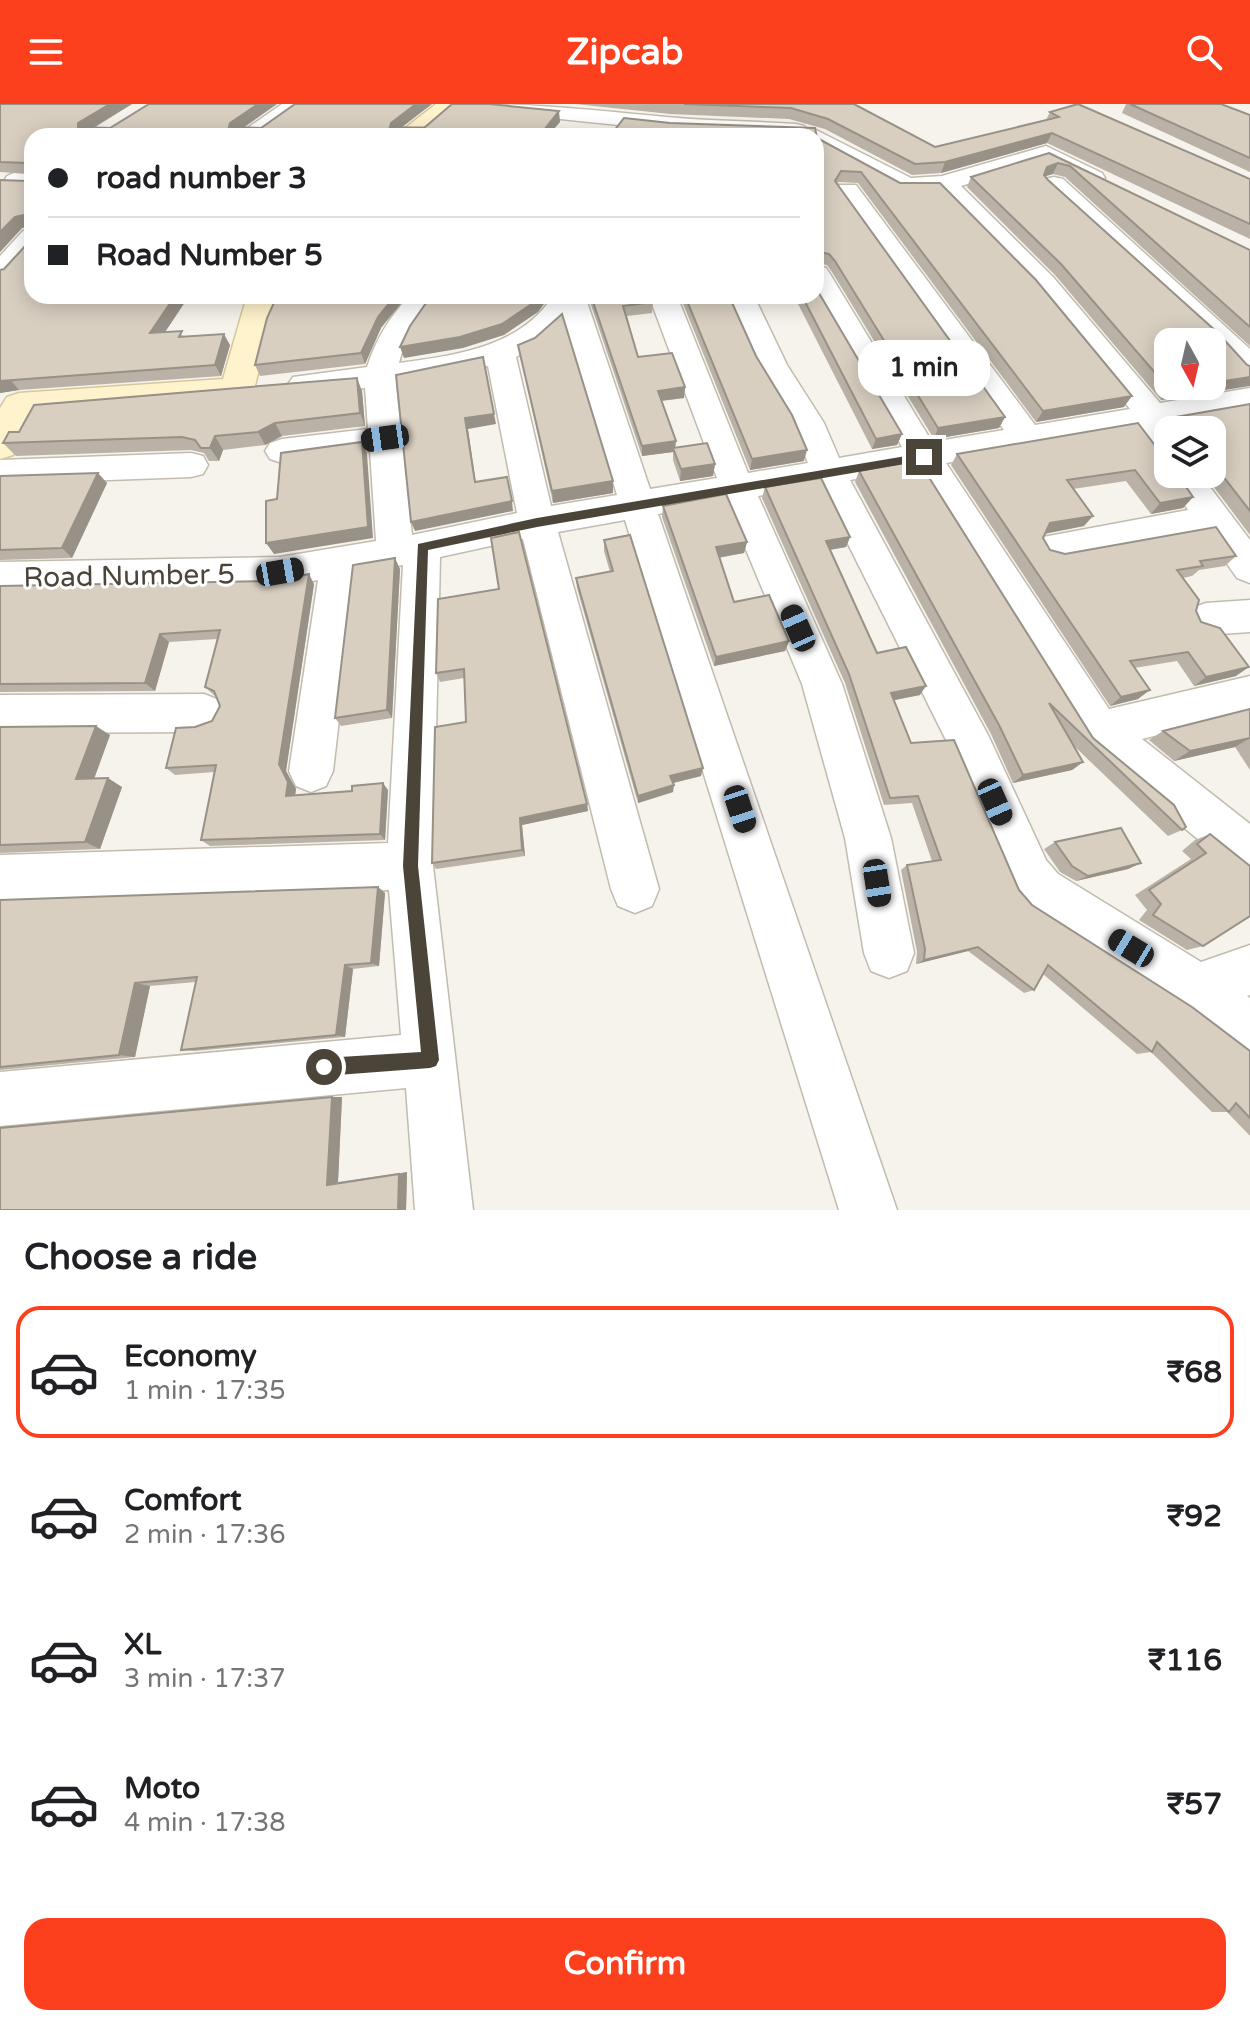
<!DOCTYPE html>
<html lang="en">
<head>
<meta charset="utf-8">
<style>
	body { margin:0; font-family:"Varela Round",sans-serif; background:#f2f2f2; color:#202124; height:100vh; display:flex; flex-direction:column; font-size:30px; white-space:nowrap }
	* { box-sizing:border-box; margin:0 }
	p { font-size:26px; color:#757577 }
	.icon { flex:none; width:44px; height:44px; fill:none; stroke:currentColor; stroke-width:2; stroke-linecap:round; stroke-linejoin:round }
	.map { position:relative; height:1106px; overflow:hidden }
	.panel { display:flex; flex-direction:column; background:#fff; flex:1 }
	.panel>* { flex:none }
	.top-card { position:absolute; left:24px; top:24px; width:800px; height:176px; border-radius:24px; box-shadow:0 4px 20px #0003; display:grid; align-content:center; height:176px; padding:0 24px; background:#fff }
	.needle { width:52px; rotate:172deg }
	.buttons { position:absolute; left:1154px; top:224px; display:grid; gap:16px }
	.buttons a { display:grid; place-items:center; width:72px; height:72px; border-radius:16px; background:#fff; box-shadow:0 4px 20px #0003; font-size:40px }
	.end { position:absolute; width:36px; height:36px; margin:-18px; border:10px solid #4b4439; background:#fff; box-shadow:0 0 0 4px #fff }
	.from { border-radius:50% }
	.bubble { position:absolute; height:56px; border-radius:24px; background:#fff; box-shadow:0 4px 20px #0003; font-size:26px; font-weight:700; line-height:56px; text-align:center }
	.car { position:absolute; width:24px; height:48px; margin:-24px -12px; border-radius:10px; box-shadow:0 0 6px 2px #0007; background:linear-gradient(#222 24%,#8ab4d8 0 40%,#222 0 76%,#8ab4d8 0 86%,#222 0) }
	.top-card b { display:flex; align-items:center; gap:28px; height:76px; font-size:30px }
	.top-card b+b { border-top:2px solid #e0e0e0 }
	.top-card i { width:20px; height:20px; background:#202124 }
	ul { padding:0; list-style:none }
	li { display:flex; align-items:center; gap:24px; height:132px; margin:0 16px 12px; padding:0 8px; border:4px solid transparent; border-radius:24px }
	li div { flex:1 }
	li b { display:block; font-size:30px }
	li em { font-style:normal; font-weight:700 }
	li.current { border-color:#fc3f1d }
	li>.icon { width:72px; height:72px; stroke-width:1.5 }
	h2 { padding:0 24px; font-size:36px; line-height:96px }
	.button { display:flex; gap:16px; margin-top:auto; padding:16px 24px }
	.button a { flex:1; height:92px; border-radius:24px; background:#fc3f1d; color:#fff; font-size:32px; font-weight:700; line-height:92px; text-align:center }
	header { display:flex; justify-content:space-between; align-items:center; height:104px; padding:0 24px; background:#fc3f1d; color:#fff; font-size:36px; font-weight:700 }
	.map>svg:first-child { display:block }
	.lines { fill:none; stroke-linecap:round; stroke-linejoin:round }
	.street-casing { stroke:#c2bbae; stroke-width:3 }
	.secondary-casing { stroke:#d6c79b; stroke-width:3 }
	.street { fill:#fff; fill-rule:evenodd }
	.secondary { fill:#fff3cd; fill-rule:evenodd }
	.wall { fill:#bab2a6 }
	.shaded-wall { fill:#979187 }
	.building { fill:#d8cfc1; stroke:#979187; stroke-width:2 }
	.route { fill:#4b4439 }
	.labels { text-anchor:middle; stroke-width:6; stroke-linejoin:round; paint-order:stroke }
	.street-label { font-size:28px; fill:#4b4439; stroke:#fff }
</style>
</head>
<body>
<header><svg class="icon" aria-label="menu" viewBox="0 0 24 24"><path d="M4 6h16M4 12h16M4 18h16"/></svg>Zipcab<svg class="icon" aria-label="search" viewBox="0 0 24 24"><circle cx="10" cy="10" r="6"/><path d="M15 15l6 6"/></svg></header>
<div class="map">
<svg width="1250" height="1106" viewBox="0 0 1250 1106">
	<rect width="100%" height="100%" fill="#f6f3ec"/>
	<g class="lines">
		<g class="street-casing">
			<g id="street">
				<path d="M282,0H308L263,32H236Z"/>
				<path d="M475,0C540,0 602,7 666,13C709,17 753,17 796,20L804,22L807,27L803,32C697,32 591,18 486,7Z"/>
				<path d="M816,26L911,74L942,72L1046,42L1102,69L1105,74L1102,79L1093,81L1044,57L961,82L1053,173L1160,299L1250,284V306L1162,321L1168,329V370H1200L1250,436V479L1237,474L1206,430L1056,457L1043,453L1038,443L1043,433L1188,406L1164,370L1167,365L1156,361L1131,327L946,359L1109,605L1250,572V608L1142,635L1250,720V772L1234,765L1084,641L914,365L850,376L988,631L1046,756L1058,770L1201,858L1250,841V891L1247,892L1250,894V953L1232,945L1179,903L1024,804L1012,790L955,654L819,382L758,392L842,580L891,734L914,849L907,867L889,874L871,867L864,849L845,734L802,580L726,398L658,410L897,1106H839L625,416L558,428L659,785L652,802L635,809L618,802L611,785L523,435L440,453L433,762L473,1106H415L406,984L0,1022V968L401,931L389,786L0,799V751L388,739L403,461L356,469L333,667L326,682L311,688L296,682L289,667L318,476L280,483L0,488V458L280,453L376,437L370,347L282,359L270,355L265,347L270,339L282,335L368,325L365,284L304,290L293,287L288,280L293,273L367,263C376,235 389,214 409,192H438C422,215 406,231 399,259C456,251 519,244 553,192H585L650,385L717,374L649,192H677L748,369L808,359L792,320L757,262L726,192H754L787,261L824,319L839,354L902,343L815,192L816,162L826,164L830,170L932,338L1004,326L835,86L838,81H856L1035,321L1130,305L1033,185L938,87H898L816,42V32H805ZM564,217L617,391L551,402L516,253L536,243ZM488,262L517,409L412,431L396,280Z"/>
				<path d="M32,61V78L16,84L7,82L4,77L7,72Z"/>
				<path d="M1054,73L1063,75L1250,245V272L1239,269L1212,238L1045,85L1042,80L1045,75Z"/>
				<path d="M32,125V149L10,174L0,176V152L23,127Z"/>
				<path d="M191,349L203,352L208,361L203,370L191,373L0,380V356Z"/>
				<path d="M1250,496V528L1206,531L1192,526L1187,515L1192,504L1206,499Z"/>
				<path d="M204,590L219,596L225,609L219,622L204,628L0,629V591Z"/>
			</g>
		</g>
		<g class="secondary-casing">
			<g id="secondary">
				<path d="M436,0H463L424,32H395Z"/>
				<path d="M247,192H277L254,286L249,294L32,312L13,351L0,355V304L7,293L19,289L223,275Z"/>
			</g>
		</g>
		<use href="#street" class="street"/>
		<use href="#secondary" class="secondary"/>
	</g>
	<g class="wall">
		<path d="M0,0H132L94,24H110L277,0L243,24H261L432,0L401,23L560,18L32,192H189L165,228L230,241L221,272L19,286L0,289L4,165L27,140V123L22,124L0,148V76L27,77V70L0,68Z"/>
		<path d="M575,0H854L935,43L1046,16L1050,8L1250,75V135L1047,39L941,69L912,71L825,25L789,15L670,10Z"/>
		<path d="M1126,0H1221L1250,11V68L1122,9Z"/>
		<path d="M817,34L900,79L1124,303L1036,318L858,79L838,78L837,80L1005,313L999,324L934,335L832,168L827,161L817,159Z"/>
		<path d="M1049,49L1250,146V242L1065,73L1053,70L1046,72L1048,76L1218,229L1161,296L1055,171L967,83L971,73Z"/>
		<path d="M588,192H650L653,198L652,209L627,212L638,253L685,283L684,294L662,297L675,344L715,360L713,372L680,377L673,356V348L642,352Z"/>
		<path d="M680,192H729L804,357L750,366Z"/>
		<path d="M794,192H816L902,330L897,341L872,345Z"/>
		<path d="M381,224L365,260L260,272L255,261Z"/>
		<path d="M535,234L613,377V389L553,399L518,241Z"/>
		<path d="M362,287L365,322L282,332L265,341L223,346L219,357H209L204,349L191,346L16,352L3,339Z"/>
		<path d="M1250,300V431L1204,370H1212V326H1169L1167,323L1176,313Z"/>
		<path d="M957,350L1163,352L1168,370L1193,393L1183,404L1151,410L1126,377L1073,385L1084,422L1045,430L1043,434L1050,446L1065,450L1236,452L1225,462L1199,466L1192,472L1183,474L1201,518L1236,572L1194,582L1177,557L1134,564L1138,595L1110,602L951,361Z"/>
		<path d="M859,367L1093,634L1182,726L1168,732L1073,641L1083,658L1072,666L1013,679L991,630L855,378Z"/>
		<path d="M0,372L107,379L72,454L0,456Z"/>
		<path d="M765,383L850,433L846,443L830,446L877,549L920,591L894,596L911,639L1019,786L1032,801L1250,947V1032L1227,1008H1212L1151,948L1137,950L1043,870L1034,886L1024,889L968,847L916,860L917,848L901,766L907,761L932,757L912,699L884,701L845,579L762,394Z"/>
		<path d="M663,402L747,438L744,449L719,454L734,498L789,537L785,547L714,562L662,413Z"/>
		<path d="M604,436L701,672L673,679V688L638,699L577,484L576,474L610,468L604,447Z"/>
		<path d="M400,465L392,614L341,622L335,614Z"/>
		<path d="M314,480L286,667L296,685L295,692L388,686L385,736L210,742L201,736L214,668L175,671L166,664L195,623L212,617L220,602L215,592L205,583L217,535L169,538L155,587L0,588V482Z"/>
		<path d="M438,495L587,700L588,707L522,721L525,752L436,765L432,759L466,618L464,574L440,578L436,569Z"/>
		<path d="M1250,605V666L1235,643L1174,657L1149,636L1163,627Z"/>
		<path d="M0,623L110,631L94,675L122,683L100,745L0,749Z"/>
		<path d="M1210,730L1203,842L1187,846L1139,816L1147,806L1135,791L1191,755L1182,747L1195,736Z"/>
		<path d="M1055,738L1141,759L1128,765L1076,777L1060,768L1044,745Z"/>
		<path d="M385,789L379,862L353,865L345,933L195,947L181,946L196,878L150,882L135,953L0,966V796Z"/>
		<path d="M342,993L338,1078L407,1068L406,1106H0Z"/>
	</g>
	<g class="shaded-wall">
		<path d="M110,0H132L84,29L78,23V19Z"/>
		<path d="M258,0H277L234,30L229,23L230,19Z"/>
		<path d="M416,0H432L393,30L390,23L391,19Z"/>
		<path d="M559,7L560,18L548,32H539Z"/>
		<path d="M1052,29L1047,39L941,69L945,58Z"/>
		<path d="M1058,59L1053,70L1042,73L1047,63Z"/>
		<path d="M24,111L31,122L22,124L0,148V128L15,113Z"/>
		<path d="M175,192H189L157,240L150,229Z"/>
		<path d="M395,192H407L381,224L365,260L361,249L378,213Z"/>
		<path d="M540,192H550L538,208L504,231L463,244L404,254L400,243Z"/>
		<path d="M224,230L230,241L221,272L215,261Z"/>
		<path d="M1250,273V282L1161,296L1169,285L1189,282H1212V279Z"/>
		<path d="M357,274L362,287L365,322L360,309Z"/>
		<path d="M10,275L19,286L0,289V277Z"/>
		<path d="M685,283L684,294L658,297V287Z"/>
		<path d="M1132,292L1124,303L1036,318L1043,307Z"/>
		<path d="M494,310L496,320L468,325L477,388L465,314Z"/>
		<path d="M1005,313L999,324L934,335L938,324Z"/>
		<path d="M275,319L282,332L265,341L258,328Z"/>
		<path d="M902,330L897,341L872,345L876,335Z"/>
		<path d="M215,332L223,346L219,357L210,344Z"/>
		<path d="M676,337L675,347L673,344V348L642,352V342Z"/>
		<path d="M362,338L367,350L373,434L274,450L266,439Z"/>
		<path d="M807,346L804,357L750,366L752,355Z"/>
		<path d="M715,360L713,372L680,377L681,365Z"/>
		<path d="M98,369L107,379L72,454L62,444Z"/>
		<path d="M613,377V389L553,399L552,387Z"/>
		<path d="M1193,393L1183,404L1151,410L1160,399Z"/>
		<path d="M512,397L513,407L415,427L411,418Z"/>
		<path d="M1093,412L1084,422L1042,430L1050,419Z"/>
		<path d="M850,433L846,443L822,447L826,437Z"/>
		<path d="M747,438L744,449L714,454L716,443Z"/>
		<path d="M395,454L400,465L392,614L387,606Z"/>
		<path d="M309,470L314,480L286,667L296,685L294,699L286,692L279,660Z"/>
		<path d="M160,530L169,538L155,587L145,579Z"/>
		<path d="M789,537L785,547L714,562L716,553Z"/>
		<path d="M1249,563L1236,572L1194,582L1206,573Z"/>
		<path d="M926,582L920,591L885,598L891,589Z"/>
		<path d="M1150,586L1138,595L1110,602L1121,593Z"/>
		<path d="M96,622L110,631L91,683L76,675Z"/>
		<path d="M1250,634L1235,643L1174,657L1190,647Z"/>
		<path d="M1083,658L1072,666L1013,679L1023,671Z"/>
		<path d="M703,664L701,672L669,680L670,672Z"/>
		<path d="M108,674L122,683L100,745L85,738Z"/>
		<path d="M383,679L388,686L385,736L380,730Z"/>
		<path d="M674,681L673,688L638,699V692Z"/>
		<path d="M587,700L588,707L522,721L525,752L522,746L520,714Z"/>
		<path d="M1141,759L1128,765L1076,777L1088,772Z"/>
		<path d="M378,783L385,789L379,862L371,859Z"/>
		<path d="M978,843L968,847L916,860L924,856Z"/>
		<path d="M345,861L353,865L345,933L336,931Z"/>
		<path d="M135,879L150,882L135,953L119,951Z"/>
		<path d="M332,993H342L338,1078L327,1081Z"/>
		<path d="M407,1068L406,1106H398L399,1070Z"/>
	</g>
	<g class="building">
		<path d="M0,0H110L78,19V23L110,24L149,0H258L230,19L229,23L261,24L295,0H416L391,19L390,23L424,24L452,0H489L559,7L539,32H32V192H175L150,229L182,227L179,233L224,230L215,261L0,277V166L4,165L27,140L28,114L24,111L15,113L0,128V76L27,77V59L0,58Z"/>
		<path d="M684,0H854L935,43L1059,13L1050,8L1078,0L1250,75V120L1052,29L945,58L915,60L828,15L791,4Z"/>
		<path d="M1130,0H1221L1250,11V54Z"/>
		<path d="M624,14L670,19L815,24L817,34L900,79H940L1036,176L1132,292L1043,307L861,68L841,67L835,77L1005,313L938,324L835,157L829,150L819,148L816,151V32H610Z"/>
		<path d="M1049,49L1250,146V223L1070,62L1058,59L1047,63L1044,71L1048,76L1218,229L1247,261L1250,262V273L1212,279V238H1168V282H1189L1169,285L1061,160L971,73Z"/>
		<path d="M816,184L902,330L876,335L802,192H816Z"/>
		<path d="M277,192H395L378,213L361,249L255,261L267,214Z"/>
		<path d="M431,192H540L536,197L502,220L460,233L400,243L410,222Z"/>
		<path d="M591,192H650L653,198L623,202L638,253L672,249L685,283L658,287L676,337L642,342Z"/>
		<path d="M685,192H729L756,252L792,311L807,346L752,355Z"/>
		<path d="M562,210L613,377L552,387L518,241L535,234Z"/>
		<path d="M483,253L494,310L465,314L475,378L507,373L512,397L411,418L396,271Z"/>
		<path d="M357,274L360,309L275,319L258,328L215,332L210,344H201L195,336L182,333L3,339L9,328H19L34,301Z"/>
		<path d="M1250,300V407L1212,358V326H1180V318L1176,313Z"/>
		<path d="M1138,319L1163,352L1168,354V370H1177L1193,393L1160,399L1135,366L1067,376L1093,412L1050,419L1043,434L1050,446L1065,450L1216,423L1236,452L1200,457L1203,462L1177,466L1199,496L1196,507L1201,518L1220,524L1249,563L1206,573L1188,548L1130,557L1150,586L1121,593L957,350Z"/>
		<path d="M362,338L368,423L266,439V397L277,395L281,349Z"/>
		<path d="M707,339L715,360L681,365L673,344Z"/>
		<path d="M918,356L1093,634L1174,701L1186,723L1182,726L1049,599L1083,658L1023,671L999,621L859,367Z"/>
		<path d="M98,369L62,444L0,446V372Z"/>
		<path d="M821,374L850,433L826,437L877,549L906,543L926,582L891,589L911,639L954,636L1019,786L1032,801L1192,903L1250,947V1014L1236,999L1229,1008L1157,938L1152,948L1048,861L1034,886L978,843L924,856L925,845L907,761L941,756L918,692L890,694L849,570L765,383Z"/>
		<path d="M726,390L747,438L716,443L734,498L769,491L789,537L716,553L663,402Z"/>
		<path d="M519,428L587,700L520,714L522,746L432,759L435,623L466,618L464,565L436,569L438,495L499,485L491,434Z"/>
		<path d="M630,431L703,664L670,672L674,681L638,692L576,474L613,467L604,436Z"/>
		<path d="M395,454L387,606L335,614L353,461Z"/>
		<path d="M309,470L279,660L288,678L286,692L352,687V682L383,679L380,730L201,736L216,661L166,664L176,624L195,623L212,617L220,602L214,587L205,583L220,526L160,530L145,579L0,580V482L274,477Z"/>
		<path d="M1250,605V634L1190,647L1163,627Z"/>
		<path d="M96,622L76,675L108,674L85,738L0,741V623Z"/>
		<path d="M1121,724L1141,759L1088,772L1072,762L1055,738Z"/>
		<path d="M1210,730L1250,762V812L1203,842L1153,811L1161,800L1149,786L1206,749L1197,740Z"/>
		<path d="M378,783L371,859L345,861L336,931L181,946L197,873L135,879L119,951L0,963V796Z"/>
		<path d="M332,993L327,1081L399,1070L398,1106H0V1024Z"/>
	</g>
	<path class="route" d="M924,349L930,353L928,356L537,423L428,446L418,762L439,956L436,962L430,964L324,972L317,969L315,963L317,957L324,954L421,948L403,762L418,440L537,414Z"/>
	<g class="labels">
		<g class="street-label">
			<text transform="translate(129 471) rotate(-1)" y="10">Road Number 5</text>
		</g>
	</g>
</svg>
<div class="buttons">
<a><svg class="needle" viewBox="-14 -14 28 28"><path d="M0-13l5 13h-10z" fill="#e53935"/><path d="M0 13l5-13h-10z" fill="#757577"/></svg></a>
<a><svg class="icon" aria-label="layers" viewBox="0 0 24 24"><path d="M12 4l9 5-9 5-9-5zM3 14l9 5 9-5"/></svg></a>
</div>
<i class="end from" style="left:324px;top:963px"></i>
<i class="end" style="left:924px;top:353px"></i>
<div class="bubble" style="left:858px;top:236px;width:132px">1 min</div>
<i class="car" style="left:385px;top:334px;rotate:262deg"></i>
<i class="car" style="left:280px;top:468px;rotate:80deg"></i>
<i class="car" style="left:798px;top:524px;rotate:336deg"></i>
<i class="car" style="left:995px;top:698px;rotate:156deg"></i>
<i class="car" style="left:740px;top:705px;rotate:162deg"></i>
<i class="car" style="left:877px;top:779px;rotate:171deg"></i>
<i class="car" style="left:1131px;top:844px;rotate:301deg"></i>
<div class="top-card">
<b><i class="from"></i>road number 3</b>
<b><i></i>Road Number 5</b>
</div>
</div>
<section class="panel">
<h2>Choose a ride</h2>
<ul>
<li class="current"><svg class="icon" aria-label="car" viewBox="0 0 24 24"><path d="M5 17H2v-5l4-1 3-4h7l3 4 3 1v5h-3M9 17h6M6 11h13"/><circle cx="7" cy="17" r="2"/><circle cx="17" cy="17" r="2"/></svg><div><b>Economy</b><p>1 min · 17:35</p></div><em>₹68</em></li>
<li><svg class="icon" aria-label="car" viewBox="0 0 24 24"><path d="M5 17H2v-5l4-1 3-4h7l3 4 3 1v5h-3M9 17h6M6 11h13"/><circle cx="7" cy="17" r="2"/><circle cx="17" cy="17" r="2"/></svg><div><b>Comfort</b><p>2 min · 17:36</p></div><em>₹92</em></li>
<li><svg class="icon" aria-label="car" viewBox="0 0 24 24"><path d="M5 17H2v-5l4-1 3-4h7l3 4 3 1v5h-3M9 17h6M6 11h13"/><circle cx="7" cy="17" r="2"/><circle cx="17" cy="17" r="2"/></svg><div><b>XL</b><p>3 min · 17:37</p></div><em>₹116</em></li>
<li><svg class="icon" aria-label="car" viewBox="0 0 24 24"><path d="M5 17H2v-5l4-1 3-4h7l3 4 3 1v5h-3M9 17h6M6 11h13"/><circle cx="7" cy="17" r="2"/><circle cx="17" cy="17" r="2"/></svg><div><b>Moto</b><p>4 min · 17:38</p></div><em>₹57</em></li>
</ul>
<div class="button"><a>Confirm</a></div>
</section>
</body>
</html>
